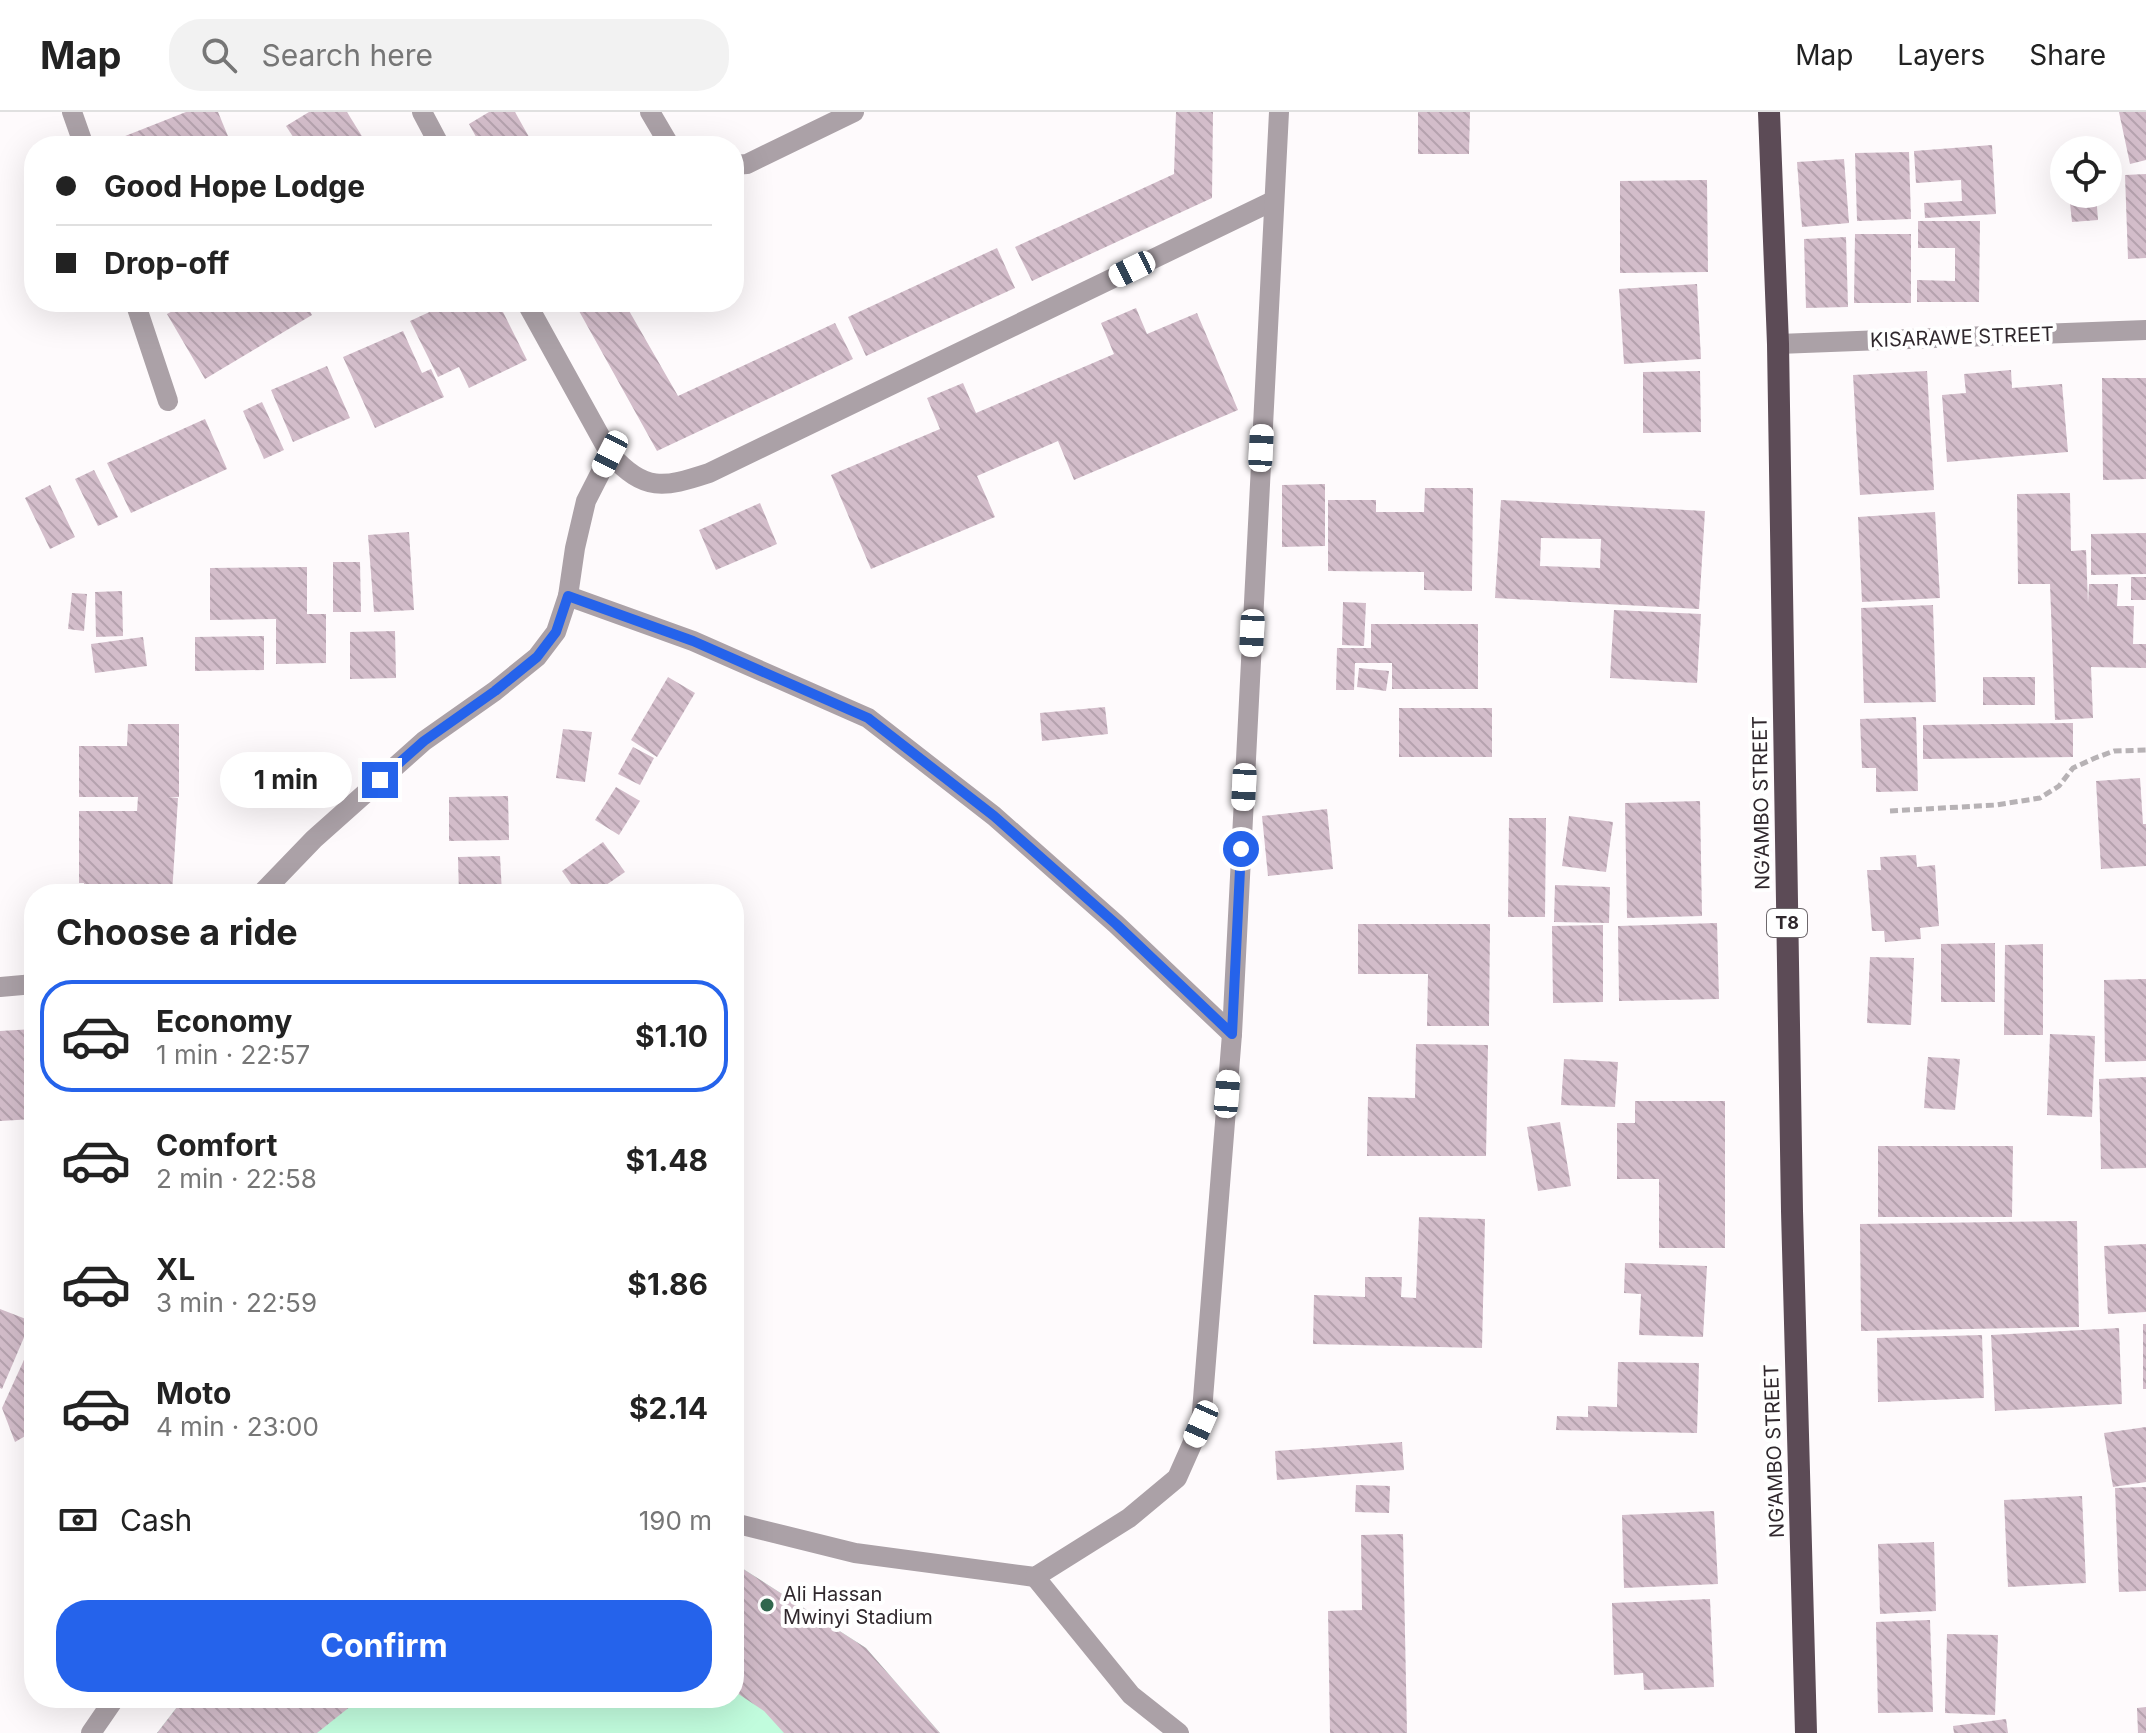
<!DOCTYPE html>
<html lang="en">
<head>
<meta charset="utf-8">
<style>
	body { margin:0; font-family:Inter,sans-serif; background:#f2f2f2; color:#222; height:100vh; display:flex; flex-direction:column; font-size:30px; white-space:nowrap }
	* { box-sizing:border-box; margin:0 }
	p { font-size:26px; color:#767676 }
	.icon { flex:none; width:44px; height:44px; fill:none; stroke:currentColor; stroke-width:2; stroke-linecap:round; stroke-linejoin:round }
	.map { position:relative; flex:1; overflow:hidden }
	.drawer { position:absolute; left:24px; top:772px; width:720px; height:824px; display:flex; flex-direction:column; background:#fff; border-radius:32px; box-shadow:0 8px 32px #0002 }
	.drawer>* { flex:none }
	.guide { position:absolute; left:24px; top:24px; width:720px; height:176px; border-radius:32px; box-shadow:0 8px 32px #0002; display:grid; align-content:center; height:176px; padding:0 32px; background:#fff }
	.tools { position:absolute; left:2050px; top:24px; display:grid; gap:16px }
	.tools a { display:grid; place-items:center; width:72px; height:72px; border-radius:50%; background:#fff; box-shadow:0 8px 32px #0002; font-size:40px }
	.end { position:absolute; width:36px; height:36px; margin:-18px; border:10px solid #2563eb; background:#fff; box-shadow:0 0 0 4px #fff }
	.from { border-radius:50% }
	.bubble { position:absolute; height:56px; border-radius:28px; background:#fff; box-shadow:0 8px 32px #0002; font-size:26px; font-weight:700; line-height:56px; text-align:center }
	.car { position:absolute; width:24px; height:48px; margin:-24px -12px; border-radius:10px; box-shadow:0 0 6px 2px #0007; background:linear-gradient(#fff 24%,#345 0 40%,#fff 0 76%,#345 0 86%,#fff 0) }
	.guide b { display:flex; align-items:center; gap:28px; height:76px; font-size:30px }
	.guide b+b { border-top:2px solid #e0e0e0 }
	.guide i { width:20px; height:20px; background:#222 }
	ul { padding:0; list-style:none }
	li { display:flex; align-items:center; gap:24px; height:112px; margin:0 16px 12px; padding:0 16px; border:4px solid transparent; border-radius:32px }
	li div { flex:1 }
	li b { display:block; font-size:30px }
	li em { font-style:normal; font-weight:700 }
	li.on { border-color:#2563eb }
	li>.icon { width:72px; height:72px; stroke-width:1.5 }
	h2 { padding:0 32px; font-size:36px; line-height:96px }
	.pay { display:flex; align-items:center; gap:20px; height:88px; padding:0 32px; font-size:30px }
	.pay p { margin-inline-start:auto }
	.cta { display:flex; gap:16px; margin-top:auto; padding:16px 32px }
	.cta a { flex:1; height:92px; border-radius:32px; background:#2563eb; color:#fff; font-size:32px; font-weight:700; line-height:92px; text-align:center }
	header { display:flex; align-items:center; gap:48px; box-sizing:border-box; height:112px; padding:0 40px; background:#fff; border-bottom:2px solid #e0e0e0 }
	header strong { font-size:38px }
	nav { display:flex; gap:44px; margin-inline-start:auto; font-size:28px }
	.search { width:560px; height:72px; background:#f2f2f2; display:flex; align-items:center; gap:20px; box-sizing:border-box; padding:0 28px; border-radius:32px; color:#767676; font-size:30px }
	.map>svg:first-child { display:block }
	.grass { fill:#c1fcdd }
	.building { fill:url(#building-back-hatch); fill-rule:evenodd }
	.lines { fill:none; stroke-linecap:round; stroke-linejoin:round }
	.path { stroke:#b7b2b5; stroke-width:5; stroke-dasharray:8 4; stroke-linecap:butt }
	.service { stroke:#aba1a7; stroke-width:20 }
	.minor { stroke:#aba1a7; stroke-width:20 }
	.trunk { stroke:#5c4b56; stroke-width:22 }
	.route { stroke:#2563eb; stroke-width:10 }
	.poi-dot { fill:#31674e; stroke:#fff; stroke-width:3 }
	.labels { text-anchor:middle; stroke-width:8; stroke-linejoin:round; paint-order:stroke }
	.shield { fill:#fff; stroke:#6e686c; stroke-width:2 }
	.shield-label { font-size:18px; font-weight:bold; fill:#30282d }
	.street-label { font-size:20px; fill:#30282d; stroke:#fff }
	.poi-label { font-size:20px; fill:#30282d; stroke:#fff; text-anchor:start }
</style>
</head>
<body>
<header>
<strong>Map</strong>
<div class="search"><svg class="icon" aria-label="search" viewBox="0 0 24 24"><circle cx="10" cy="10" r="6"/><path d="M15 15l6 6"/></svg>Search here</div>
<nav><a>Map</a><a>Layers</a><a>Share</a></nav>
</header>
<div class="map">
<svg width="2146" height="1621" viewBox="0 0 2146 1621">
	<defs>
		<pattern id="building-back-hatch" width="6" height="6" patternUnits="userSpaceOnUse" patternTransform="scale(2)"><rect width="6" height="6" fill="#d3bdca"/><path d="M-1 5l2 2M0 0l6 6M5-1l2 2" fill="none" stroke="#b5a2ae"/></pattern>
	</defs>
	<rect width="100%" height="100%" fill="#fefafc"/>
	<path class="grass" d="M734,1451L866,1536L940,1621H157L184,1586H734Z"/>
	<g class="building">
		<path d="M186,0H218L232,34H112L110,30Z"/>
		<path d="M309,0H347L368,34H299L286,14Z"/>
		<path d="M489,0H515L534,34H481L469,12Z"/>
		<path d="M1176,0H1213L1212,86L1032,169L1015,135L1174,62Z"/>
		<path d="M1418,0H1470L1469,42H1418Z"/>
		<path d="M2119,0H2146V48L2130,52Z"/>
		<path d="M1992,33L1996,102L1925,106L1924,91L1962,89L1961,68L1916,71L1914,39Z"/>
		<path d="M1909,40L1911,107L1857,109L1855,41Z"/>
		<path d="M1844,47L1849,111L1802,115L1797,50Z"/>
		<path d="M2146,62V146L2128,147L2125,63Z"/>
		<path d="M1707,68L1708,160L1620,161V69Z"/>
		<path d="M2069,82H2096L2098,108L2072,110Z"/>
		<path d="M1918,109H1980L1979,190H1917V168L1955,169V136H1918Z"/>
		<path d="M1855,122H1911V191H1854Z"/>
		<path d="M1846,125L1848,195L1806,196L1804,127Z"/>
		<path d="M997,136L1015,176L866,244L848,205Z"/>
		<path d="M1697,172L1701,247L1624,252L1619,177Z"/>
		<path d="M189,190H305L312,203L205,267L167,202Z"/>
		<path d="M451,190H498L527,248L469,276L459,255L438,265L410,209Z"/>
		<path d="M574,190H624L678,284L835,211L853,247L657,339Z"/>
		<path d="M1136,196L1147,222L1197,201L1238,298L1074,368L1058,329L977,364L995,405L871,457L831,363L940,317L927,286L963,271L976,301L1114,242L1101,211Z"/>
		<path d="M403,219L422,261L431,257L444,285L375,316L343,245Z"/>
		<path d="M327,254L350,306L293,330L271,278Z"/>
		<path d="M2011,258L2012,276L2062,272L2068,340L1947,350L1942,283L1966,281L1964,262Z"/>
		<path d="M1700,259L1701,320L1643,321V260Z"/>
		<path d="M1927,259L1934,378L1860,383L1853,263Z"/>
		<path d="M2102,266H2146V367L2103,368Z"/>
		<path d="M262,290L284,338L264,347L243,299Z"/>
		<path d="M205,307L227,357L131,401L107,351Z"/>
		<path d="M94,358L118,405L98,414L75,367Z"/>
		<path d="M1325,372V434L1282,435V373Z"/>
		<path d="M50,373L75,425L50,437L25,386Z"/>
		<path d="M1425,376H1473L1472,479L1424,478V460L1328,459V388H1376V400H1424Z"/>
		<path d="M2070,381L2071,439L2086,438L2088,491L2089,472H2118L2117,494H2134L2133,532H2146V556L2091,555L2093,606L2055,608L2050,472H2018L2017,382Z"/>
		<path d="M1501,388L1705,399L1699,497L1495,486ZM1541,426L1601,427L1600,456L1540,454Z"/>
		<path d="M760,391L777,432L716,458L699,418Z"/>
		<path d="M1935,400L1940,486L1862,490L1858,405Z"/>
		<path d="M409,420L414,498L374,500L368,423Z"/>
		<path d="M2146,421V462L2091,463V422Z"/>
		<path d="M333,450H360L361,500H333Z"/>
		<path d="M307,455V502H326V551L276,552V507L210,508V456Z"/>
		<rect x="2131" y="465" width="15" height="23"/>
		<path d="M122,479L123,524L96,525L95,480Z"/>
		<path d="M72,481L87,482L84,519L68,517Z"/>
		<path d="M1343,490L1366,491L1364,534L1342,533Z"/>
		<path d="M1933,493L1936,590L1864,591L1861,496Z"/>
		<path d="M1614,498L1701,502L1697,571L1610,566Z"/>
		<path d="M1371,512H1478V577H1392V551H1355L1354,578H1336L1337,536H1371Z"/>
		<path d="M395,519L396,566L350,567V520Z"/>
		<path d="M264,524V558L195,559V525Z"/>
		<path d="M143,525L147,554L95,561L91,532Z"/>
		<path d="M1359,556L1389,559L1386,579L1357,575Z"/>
		<path d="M668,565L695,581L657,645L631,628Z"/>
		<rect x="1983" y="565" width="52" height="28"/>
		<path d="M1105,595L1108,622L1042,629L1040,601Z"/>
		<rect x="1399" y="596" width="93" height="49"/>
		<path d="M1916,605L1918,679L1876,680V656H1862L1860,607Z"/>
		<path d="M2073,611V645L1923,647V613Z"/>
		<path d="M128,612H179V685H168L178,686L172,782H84V771H79V699H137L138,685H79V634H127Z"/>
		<path d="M563,617L592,620L585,670L556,666Z"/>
		<path d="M633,635L654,646L640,673L618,662Z"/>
		<path d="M2140,666L2143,712H2146V754L2101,757L2096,669Z"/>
		<path d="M616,675L640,689L619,723L595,708Z"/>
		<path d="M508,684L509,728L449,729V685Z"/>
		<path d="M1700,689L1702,804L1627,806L1625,691Z"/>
		<path d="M1327,697L1333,757L1268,764L1262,704Z"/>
		<path d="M1569,704L1613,710L1606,760L1562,754Z"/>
		<path d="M1509,706H1546L1545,805H1508Z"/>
		<path d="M603,730L625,760L593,782H578L562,759Z"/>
		<path d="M1916,743L1917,755L1935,753L1939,814L1920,816L1921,827L1885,830L1884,819H1872L1867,758H1881L1880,745Z"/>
		<path d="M500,744L502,782H459L458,745Z"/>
		<path d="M1555,773L1610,775L1609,811L1554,810Z"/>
		<path d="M1717,811L1719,887L1619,889L1618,814Z"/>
		<path d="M1358,812H1490L1489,914H1427L1428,862H1358Z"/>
		<path d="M1603,813V890L1553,891L1552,814Z"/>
		<path d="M1995,831V890H1941V832Z"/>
		<path d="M2043,832V923H2004L2005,833Z"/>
		<path d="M1870,845L1914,846L1911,913L1867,911Z"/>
		<path d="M2146,867V949L2105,950L2104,868Z"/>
		<path d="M34,917V1007L0,1009V919Z"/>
		<path d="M2050,922L2095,924L2092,1005L2047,1003Z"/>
		<path d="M1416,932L1488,933L1486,1044H1367L1368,985L1415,986Z"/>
		<path d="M1928,945L1960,947L1955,998L1924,996Z"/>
		<path d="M1564,947L1618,950L1615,995L1561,993Z"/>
		<path d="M2146,965V1056L2101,1057L2099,967Z"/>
		<path d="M1635,989H1725V1136H1659V1067H1617V1011H1635Z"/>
		<path d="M1560,1010L1571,1074L1538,1079L1527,1015Z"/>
		<path d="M1878,1034H2013L2012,1105H1878Z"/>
		<path d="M1419,1105L1485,1107L1482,1236L1313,1232L1314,1183L1365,1185V1165H1402L1401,1185L1416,1186Z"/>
		<path d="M2077,1109L2079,1215L1861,1219L1860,1112Z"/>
		<path d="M2146,1132V1200L2108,1202L2104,1134Z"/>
		<path d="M1625,1151L1707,1154L1703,1225L1639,1223L1641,1182L1624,1181Z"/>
		<path d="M0,1197L31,1209L2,1277L0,1276Z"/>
		<rect x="2143" y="1212" width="3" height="65"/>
		<path d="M2119,1216L2122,1292L1995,1299L1991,1223Z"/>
		<path d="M1982,1223L1984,1286L1878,1290L1877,1226Z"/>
		<path d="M34,1226V1319L15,1330L2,1296Z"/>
		<path d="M1618,1250L1699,1251L1697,1321L1556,1318L1557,1304L1588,1305V1294L1617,1295Z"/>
		<path d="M2146,1315V1370L2113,1375L2104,1321Z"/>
		<path d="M1402,1330L1404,1358L1277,1368L1275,1339Z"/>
		<path d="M1356,1373L1390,1374L1389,1401L1355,1400Z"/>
		<path d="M2146,1375V1479L2119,1480L2115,1376Z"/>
		<path d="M2082,1384L2086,1471L2008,1475L2004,1388Z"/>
		<path d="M1714,1399L1718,1472L1624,1476L1622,1403Z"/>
		<path d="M1403,1422L1407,1621H1330L1328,1499L1362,1498L1361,1423Z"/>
		<path d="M1934,1430L1936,1499L1880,1502L1878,1432Z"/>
		<path d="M734,1451L866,1536L940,1621H784L764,1599L734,1579Z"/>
		<path d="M1710,1487L1714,1575L1644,1578L1643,1561L1614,1563L1612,1491Z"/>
		<path d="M1930,1508L1933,1600L1878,1601L1876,1510Z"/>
		<path d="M1947,1522L1998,1523L1995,1603L1945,1601Z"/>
		<path d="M184,1586H361L317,1621H157Z"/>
		<path d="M2146,1595V1621H2138L2137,1596Z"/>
		<path d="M2006,1607L2008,1621H1954L1953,1614Z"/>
	</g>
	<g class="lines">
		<path class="path" d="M1890,699L1996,693L2040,686L2059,674L2073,656L2095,646L2114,639L2146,638"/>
		<g class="service">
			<path d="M72,0L84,34"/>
			<path d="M422,0L440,34"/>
			<path d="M650,0L670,34"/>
			<path d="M734,53L747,52L854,0"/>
			<path d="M135,190L168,289"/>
			<path d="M526,190L610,342C645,380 663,376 709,361L1273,89"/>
			<path d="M568,484L693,529L868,606L994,704L1116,812L1232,922"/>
			<path d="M261,782L314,727L424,629L495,579L537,545L556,520L568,484L575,436L586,389L610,342"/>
			<path d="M0,875L34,872"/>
			<path d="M734,1411L855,1441L1035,1465L1129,1406L1177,1366L1201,1312L1232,922L1279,0"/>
			<path d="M1035,1465L1131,1583L1179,1621"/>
			<path d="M91,1621L115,1586"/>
		</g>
		<path class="minor" d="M1778,232L2146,218"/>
		<path class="trunk" d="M1769,0L1778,232L1792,1099L1806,1621"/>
	</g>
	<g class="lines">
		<path class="route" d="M380,668L424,629L495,579L537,545L556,520L568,484L693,529L868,606L994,704L1116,812L1232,922L1241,737"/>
	</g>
	<circle class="poi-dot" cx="767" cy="1493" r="8"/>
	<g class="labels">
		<rect class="shield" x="1767" y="797" width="40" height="28" rx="6"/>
		<g class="shield-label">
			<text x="1787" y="817">T8</text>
		</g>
		<g class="street-label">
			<text transform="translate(1962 225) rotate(-2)" y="7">KISARAWE STREET</text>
			<text transform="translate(1761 691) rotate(-91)" y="7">NG’AMBO STREET</text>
			<text transform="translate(1774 1339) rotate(-92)" y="7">NG’AMBO STREET</text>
		</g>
		<g class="poi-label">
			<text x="783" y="1489">Ali Hassan<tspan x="783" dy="23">Mwinyi Stadium</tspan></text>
		</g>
	</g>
</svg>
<div class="tools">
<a><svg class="icon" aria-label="locate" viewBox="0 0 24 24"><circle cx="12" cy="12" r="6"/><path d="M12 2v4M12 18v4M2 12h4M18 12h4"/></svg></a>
</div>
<i class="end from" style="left:1241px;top:737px"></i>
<i class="end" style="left:380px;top:668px"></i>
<div class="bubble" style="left:220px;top:640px;width:132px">1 min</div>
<i class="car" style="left:1132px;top:157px;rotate:244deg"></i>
<i class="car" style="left:1261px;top:336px;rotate:3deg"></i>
<i class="car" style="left:610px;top:342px;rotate:207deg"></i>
<i class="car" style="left:1252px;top:521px;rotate:183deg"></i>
<i class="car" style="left:1244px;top:675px;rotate:183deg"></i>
<i class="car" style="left:1227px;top:982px;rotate:5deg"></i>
<i class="car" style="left:1201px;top:1312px;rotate:204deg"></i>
<div class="guide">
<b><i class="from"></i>Good Hope Lodge</b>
<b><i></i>Drop-off</b>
</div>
<section class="drawer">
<h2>Choose a ride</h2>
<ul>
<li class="on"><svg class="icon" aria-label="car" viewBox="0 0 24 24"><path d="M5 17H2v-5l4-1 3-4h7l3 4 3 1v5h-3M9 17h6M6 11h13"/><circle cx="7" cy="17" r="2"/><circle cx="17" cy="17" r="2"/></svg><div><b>Economy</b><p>1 min · 22:57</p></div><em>$1.10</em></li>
<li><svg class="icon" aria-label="car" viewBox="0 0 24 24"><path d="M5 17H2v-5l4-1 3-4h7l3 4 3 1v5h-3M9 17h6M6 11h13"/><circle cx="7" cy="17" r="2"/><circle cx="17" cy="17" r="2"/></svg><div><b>Comfort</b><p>2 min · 22:58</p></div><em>$1.48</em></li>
<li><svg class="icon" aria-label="car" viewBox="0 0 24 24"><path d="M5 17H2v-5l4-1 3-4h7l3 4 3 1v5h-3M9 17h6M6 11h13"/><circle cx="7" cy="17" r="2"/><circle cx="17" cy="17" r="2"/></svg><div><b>XL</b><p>3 min · 22:59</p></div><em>$1.86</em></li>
<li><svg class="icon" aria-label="car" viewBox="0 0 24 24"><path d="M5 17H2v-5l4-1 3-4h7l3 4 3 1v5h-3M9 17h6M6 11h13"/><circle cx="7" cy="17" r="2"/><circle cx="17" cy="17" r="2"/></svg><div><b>Moto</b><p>4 min · 23:00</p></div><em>$2.14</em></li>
</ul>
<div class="pay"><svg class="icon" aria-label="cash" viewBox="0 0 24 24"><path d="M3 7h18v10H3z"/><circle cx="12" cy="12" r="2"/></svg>Cash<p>190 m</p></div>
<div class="cta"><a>Confirm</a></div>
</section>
</div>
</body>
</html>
